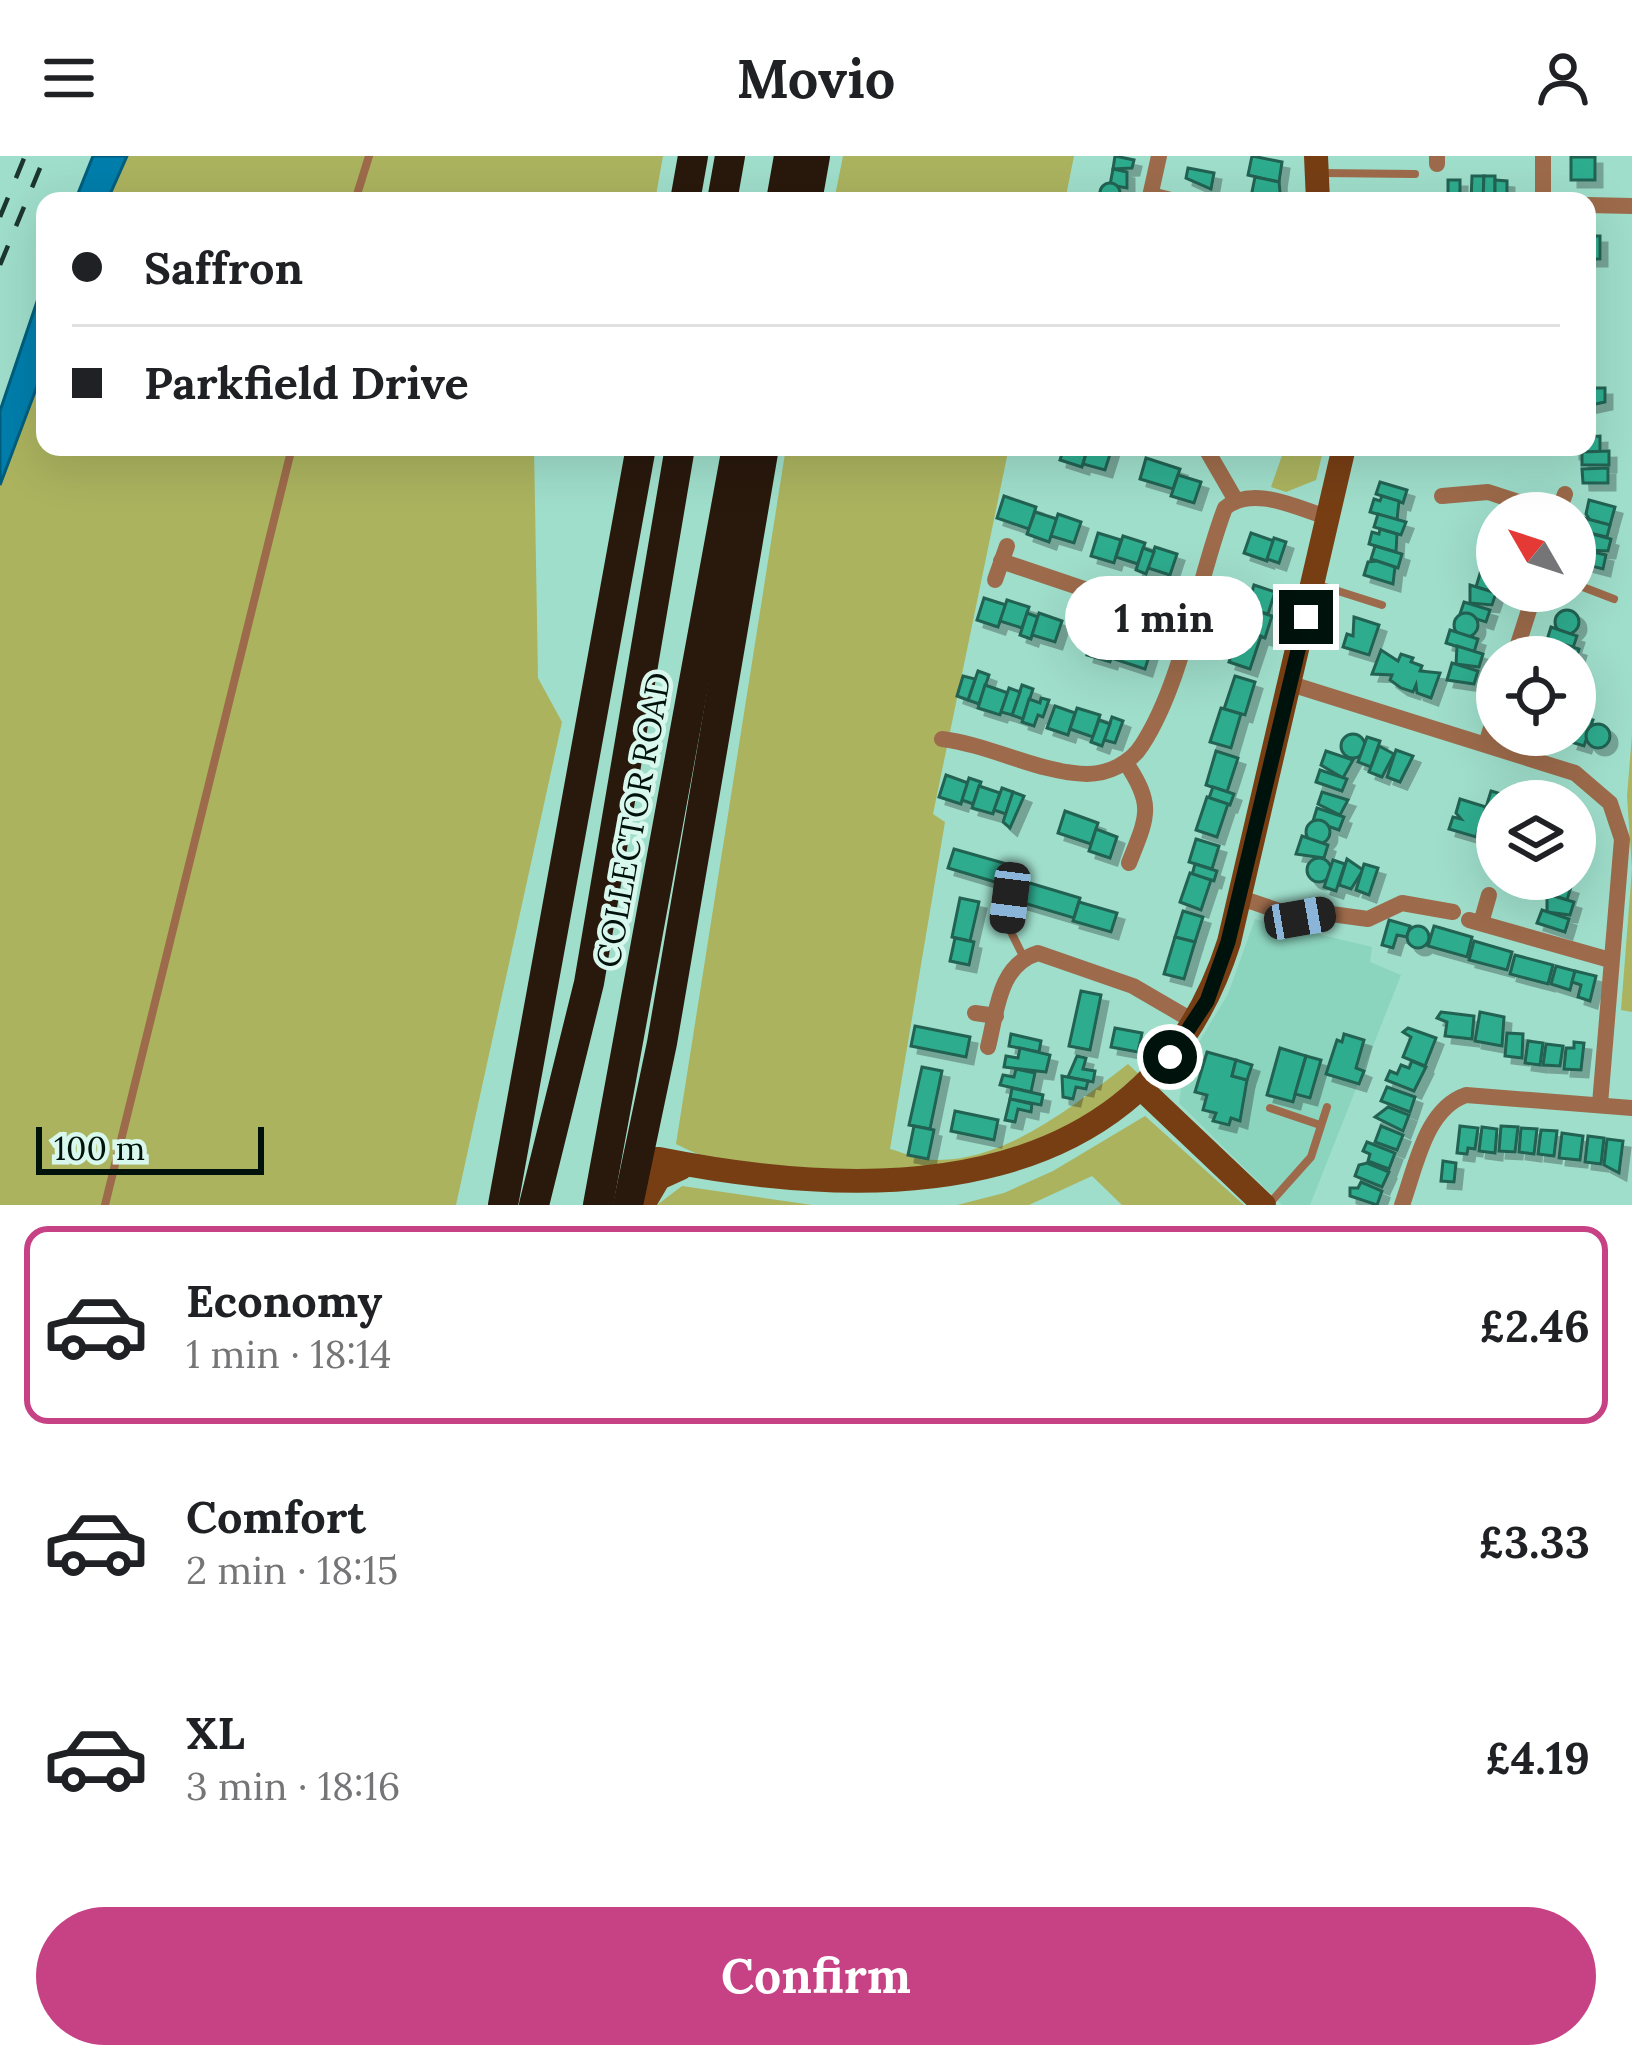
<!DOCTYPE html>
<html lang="en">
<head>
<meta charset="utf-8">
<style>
	body { margin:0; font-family:Lora,serif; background:#f2f2f2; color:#202124; height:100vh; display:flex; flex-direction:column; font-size:45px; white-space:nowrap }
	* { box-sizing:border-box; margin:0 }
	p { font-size:39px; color:#757577 }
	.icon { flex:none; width:66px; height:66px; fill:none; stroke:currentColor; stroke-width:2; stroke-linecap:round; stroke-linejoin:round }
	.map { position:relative; height:1049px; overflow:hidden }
	.side { display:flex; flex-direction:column; background:#fff; flex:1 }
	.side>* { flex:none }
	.hud { position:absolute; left:36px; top:36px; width:1560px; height:264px; border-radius:24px; box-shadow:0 12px 48px #0002; display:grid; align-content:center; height:264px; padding:0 36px; background:#fff }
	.needle { width:78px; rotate:309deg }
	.controls { position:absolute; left:1476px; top:336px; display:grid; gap:24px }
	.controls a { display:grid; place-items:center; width:120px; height:120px; border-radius:50%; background:#fff; box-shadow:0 12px 48px #0002; font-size:60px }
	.scale { position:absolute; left:36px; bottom:30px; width:228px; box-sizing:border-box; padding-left:12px; border:6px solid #00120c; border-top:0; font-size:33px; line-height:42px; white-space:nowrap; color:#00120c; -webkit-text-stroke:9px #d9f8ed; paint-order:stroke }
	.end { position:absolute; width:54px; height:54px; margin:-27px; border:15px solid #00120c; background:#fff; box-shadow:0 0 0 6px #fff }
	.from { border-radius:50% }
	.bubble { position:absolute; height:84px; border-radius:42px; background:#fff; box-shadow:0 12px 48px #0002; font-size:39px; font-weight:800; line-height:84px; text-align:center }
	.car { position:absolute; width:36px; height:72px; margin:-36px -18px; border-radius:15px; box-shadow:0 0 9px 3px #0007; background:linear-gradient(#222 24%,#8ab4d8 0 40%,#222 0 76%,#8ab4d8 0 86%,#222 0) }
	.hud b { display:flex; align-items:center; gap:42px; height:114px; font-size:45px }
	.hud b+b { border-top:3px solid #e0e0e0 }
	.hud i { width:30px; height:30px; background:#202124 }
	ul { padding:21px 0 0; list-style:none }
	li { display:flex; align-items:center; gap:36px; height:198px; margin:0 24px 18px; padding:0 12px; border:6px solid transparent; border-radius:24px }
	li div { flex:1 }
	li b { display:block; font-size:45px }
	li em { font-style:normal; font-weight:800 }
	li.on { border-color:#c74285 }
	li>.icon { width:108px; height:108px; stroke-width:1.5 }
	.primary-button { display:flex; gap:24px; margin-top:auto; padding:24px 36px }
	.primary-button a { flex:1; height:138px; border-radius:72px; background:#c74285; color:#fff; font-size:48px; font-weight:800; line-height:138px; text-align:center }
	header { display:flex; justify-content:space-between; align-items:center; height:156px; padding:0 36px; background:#fff; font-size:54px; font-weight:800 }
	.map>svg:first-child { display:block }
	.built { fill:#8bd4be }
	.green { fill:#abb35f }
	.water { fill:#007eac; stroke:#005e7c; stroke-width:3 }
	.building { fill:#2fac8e; stroke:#236252; stroke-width:3; filter:url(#shadow) }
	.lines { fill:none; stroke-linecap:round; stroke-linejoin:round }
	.lane { stroke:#9d6b4b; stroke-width:8 }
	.street { stroke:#9d6b4b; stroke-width:16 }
	.secondary { stroke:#773e14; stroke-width:24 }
	.highway { stroke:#29180c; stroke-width:30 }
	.rail { stroke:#1c362e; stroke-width:4.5; stroke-dasharray:21 21; stroke-linecap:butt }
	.route { stroke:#00120c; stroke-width:15 }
	.labels { text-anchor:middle; stroke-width:9; stroke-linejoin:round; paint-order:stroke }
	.street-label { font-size:33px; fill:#00120c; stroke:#d9f8ed }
</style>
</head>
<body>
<header><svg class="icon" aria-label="menu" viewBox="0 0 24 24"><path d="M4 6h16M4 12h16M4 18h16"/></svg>Movio<svg class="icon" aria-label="person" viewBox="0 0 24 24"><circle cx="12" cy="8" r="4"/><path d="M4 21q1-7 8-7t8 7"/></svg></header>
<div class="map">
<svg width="1632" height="1049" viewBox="0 0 1632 1049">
	<defs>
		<filter id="shadow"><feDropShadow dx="7" dy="7" stdDeviation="0" flood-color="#0004"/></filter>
	</defs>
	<rect width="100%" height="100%" fill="#9fdecb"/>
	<path class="built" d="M1255,763L1372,791L1370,806L1401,819L1310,1049H1282L1179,947L1185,909L1228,838Z"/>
	<g class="green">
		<path d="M127,0H663L655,45H107Z"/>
		<path d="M843,0H1074L1065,45H834Z"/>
		<path d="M45,209V291H534L538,522L562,566L456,1049H0V329Z"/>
		<path d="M786,291H1009L933,658L945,666L890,993C904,997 921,1004 936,1004C1007,1005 1074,949 1128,908L1143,922C1112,952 1079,966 1040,984C1009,999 972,1023 939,1030C865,1045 742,1022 676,988Z"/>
		<path d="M1285,291H1324L1316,324L1286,336L1271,331Z"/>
		<path d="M1632,579V856L1621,854L1632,713L1627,640Z"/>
		<path d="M1145,960L1244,1049H1122L1092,1020L1029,1049H957L1004,1037L1053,1015Z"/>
		<path d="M682,1030L812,1049H657Z"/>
	</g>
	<g class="water">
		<path d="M93,0H127L107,45H75Z"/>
		<path d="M45,122V209L0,329V255Z"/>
	</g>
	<g class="building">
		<path d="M1115,0L1134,4L1132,12L1113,13Z"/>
		<path d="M1252,0L1282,6L1279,26L1248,19Z"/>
		<rect x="1571" y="1" width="24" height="23"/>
		<path d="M1188,12L1214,17L1211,33L1186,22Z"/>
		<path d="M1113,13L1127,16V32L1110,29Z"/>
		<path d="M1472,20H1484L1483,45H1471Z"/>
		<path d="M1484,20H1495V43H1483Z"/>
		<path d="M1255,21L1279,26L1281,45L1251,41Z"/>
		<rect x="1448" y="24" width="12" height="21"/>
		<path d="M1495,24L1507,25V45H1495Z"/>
		<circle cx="1110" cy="37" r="10"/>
		<rect x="1587" y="80" width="13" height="23"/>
		<path d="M1587,232H1605V246L1587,250Z"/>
		<path d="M1600,280V296H1573V291H1587V281Z"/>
		<path d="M1064,291H1088L1082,311L1060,304Z"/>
		<path d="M1088,291L1112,292L1105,314L1083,308Z"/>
		<path d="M1609,295V309H1582V296Z"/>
		<path d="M1146,302L1180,313L1173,333L1140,323Z"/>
		<path d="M1608,312V327H1583L1582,313Z"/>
		<path d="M1178,319L1201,326L1194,347L1171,340Z"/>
		<path d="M1380,326L1407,334L1403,347L1376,338Z"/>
		<path d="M1004,340L1036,351L1029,373L997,362Z"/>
		<path d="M1382,340L1399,345L1397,364L1370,356L1374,343L1380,345Z"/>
		<path d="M1589,344L1615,351L1610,369L1590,364L1586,358Z"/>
		<path d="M1035,356L1057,363L1049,386L1027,378Z"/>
		<path d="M1058,358L1081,366L1074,387L1051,380Z"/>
		<path d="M1378,358L1406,366L1401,379L1374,371Z"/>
		<path d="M1584,362L1610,369L1607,381L1580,375Z"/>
		<path d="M1380,373L1397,378L1396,396L1369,388L1372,376L1379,378Z"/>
		<path d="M1585,376L1611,383L1608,395L1586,394Z"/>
		<path d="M1098,377L1121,384L1114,407L1091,400Z"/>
		<path d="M1251,377L1274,385L1267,405L1244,397Z"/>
		<path d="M1123,380L1145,387L1138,408L1116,401Z"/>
		<path d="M1274,382L1286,386L1279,407L1267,403Z"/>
		<path d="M1375,390L1402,398L1398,412L1371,403Z"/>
		<path d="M1155,391L1177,398L1170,419L1148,412Z"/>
		<path d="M1143,392L1154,396L1146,418L1136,414Z"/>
		<path d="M1580,393L1606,399L1603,413L1576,406Z"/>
		<path d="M1377,405L1395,411L1393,428L1364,419L1368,406Z"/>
		<path d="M1482,411L1497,416L1490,435L1476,431Z"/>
		<path d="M1254,429L1275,436L1268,458L1247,452Z"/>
		<path d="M1470,429L1496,437L1492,449L1470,447Z"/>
		<path d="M984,442L1006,449L998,471L977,464Z"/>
		<path d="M1007,444L1029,451L1022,472L1000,465Z"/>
		<path d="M1464,446L1490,454L1486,466L1460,458Z"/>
		<path d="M1251,453L1272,460L1265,482L1244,475Z"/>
		<circle cx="1567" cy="466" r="12"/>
		<path d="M1027,457L1038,461L1031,483L1020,479Z"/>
		<path d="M1039,457L1062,465L1055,486L1032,479Z"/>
		<circle cx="1466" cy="469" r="12"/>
		<path d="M1354,461L1379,469L1369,499L1343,491L1347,478L1353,480Z"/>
		<path d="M1551,471L1577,480L1573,492L1547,484Z"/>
		<path d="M1240,473L1261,480L1250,513L1229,506Z"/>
		<path d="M1450,474L1478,483L1474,496L1446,487Z"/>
		<path d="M1094,477L1117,484L1110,506L1087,499Z"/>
		<path d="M1118,480L1152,491L1145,513L1111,502Z"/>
		<path d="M1553,485L1579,493L1575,507V501L1549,499Z"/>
		<path d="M1457,490L1483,498L1479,511L1456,508Z"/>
		<path d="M1381,494L1398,505L1401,498L1413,502L1411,506L1422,510L1420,515L1440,517L1431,542L1417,537L1416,529L1413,536L1401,532L1390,524L1392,519L1372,518Z"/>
		<path d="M1452,507L1478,515L1474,528L1447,524Z"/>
		<path d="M978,515L989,519L979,548L968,544Z"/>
		<path d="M963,520L975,523L968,544L957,540Z"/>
		<path d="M1235,520L1255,526L1245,559L1224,553Z"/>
		<path d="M985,529L1008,537L1000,559L978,552Z"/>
		<path d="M1022,529L1033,533L1023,563L1012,559Z"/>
		<path d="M1009,532L1020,536L1012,559L1001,556Z"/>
		<path d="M1041,542L1049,544L1043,561L1038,559L1034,570L1022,566L1029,543L1040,547Z"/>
		<path d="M1055,550L1075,557L1068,579L1047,572Z"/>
		<path d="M1077,552L1100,559L1093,581L1070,573Z"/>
		<path d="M1221,552L1241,558L1231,592L1210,586Z"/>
		<path d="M1580,560L1593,564L1584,590L1571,586Z"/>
		<path d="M1112,561L1123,565L1115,587L1104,584Z"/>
		<path d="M1099,564L1110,568L1102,590L1091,586Z"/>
		<circle cx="1598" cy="580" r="12"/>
		<circle cx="1353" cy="590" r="12"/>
		<path d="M1367,581L1380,585L1371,611L1358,606Z"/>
		<path d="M1379,590L1394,598L1382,621L1369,616Z"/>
		<path d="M1396,594L1413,600L1400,626L1387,621Z"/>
		<path d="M1216,595L1238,602L1227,636L1206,629Z"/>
		<path d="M1326,595L1353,604L1343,622L1321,609Z"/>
		<path d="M1320,614L1347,623L1342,635L1316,626Z"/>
		<path d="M946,619L968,627L961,648L939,641Z"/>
		<path d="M969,622L981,626L973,648L962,644Z"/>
		<path d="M979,630L1000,637L993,658L972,652Z"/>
		<path d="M1213,631L1234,638L1230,649L1209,642Z"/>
		<path d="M1002,632L1013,636L1006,658L994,654Z"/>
		<path d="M1491,635L1508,640L1497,645L1495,668L1482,664Z"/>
		<path d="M1013,636L1024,640L1010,672L1003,666Z"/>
		<path d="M1322,636L1348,644L1340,659L1318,648Z"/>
		<path d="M1207,641L1228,648L1217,681L1196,674Z"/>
		<path d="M1460,643L1486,651L1476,681L1449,673L1453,661L1461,663L1456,657Z"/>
		<path d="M1317,652L1344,661L1339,674L1313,665Z"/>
		<path d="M1065,655L1098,667L1091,688L1058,677Z"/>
		<circle cx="1318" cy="676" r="12"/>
		<path d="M1096,673L1117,681L1110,702L1089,695Z"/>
		<path d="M1302,680L1328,689L1324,702L1296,698Z"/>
		<path d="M1196,683L1219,690L1212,713L1189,706Z"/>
		<path d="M954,693L1007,708L1002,728L948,712Z"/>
		<circle cx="1319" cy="714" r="12"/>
		<path d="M1347,703L1363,714L1351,733L1339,729Z"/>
		<path d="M1333,704L1345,708L1336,735L1324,731Z"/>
		<path d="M1195,708L1217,715L1214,725L1192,719Z"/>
		<path d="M1364,708L1378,712L1369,739L1356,734Z"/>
		<path d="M1190,717L1211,724L1201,754L1180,746Z"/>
		<path d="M1544,723L1571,731L1567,744L1540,735Z"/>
		<path d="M1023,725L1080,742L1074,762L1017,745Z"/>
		<path d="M1547,738L1574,746L1570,759L1547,756Z"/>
		<path d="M960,742L979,746L970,785L952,781Z"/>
		<path d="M1079,746L1117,757L1111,776L1073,765Z"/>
		<path d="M1542,754L1569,763L1565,776L1537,767Z"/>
		<path d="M1183,755L1203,761L1195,786L1175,781Z"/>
		<path d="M1389,764L1410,770L1407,781L1397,779L1393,792L1382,789Z"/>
		<circle cx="1418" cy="781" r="11"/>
		<path d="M1434,770L1472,781L1467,801L1428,790Z"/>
		<path d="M1175,781L1195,786L1184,823L1164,818Z"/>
		<path d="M955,782L974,786L969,809L950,805Z"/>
		<path d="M1474,785L1512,796L1507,814L1469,804Z"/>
		<path d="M1515,799L1553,809L1548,828L1510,818Z"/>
		<path d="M1556,810L1575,815L1570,834L1551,828Z"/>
		<path d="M1575,815L1596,820L1590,845L1578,841L1581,829L1572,826Z"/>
		<path d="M1081,835L1101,839L1090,894L1069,890Z"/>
		<path d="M1441,856L1474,860L1472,883L1445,880L1447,866L1437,862Z"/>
		<path d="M1480,856L1504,861L1502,890L1475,885Z"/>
		<path d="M915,870L970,881L966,901L911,890Z"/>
		<path d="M1115,872L1142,877L1138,896L1111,891Z"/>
		<path d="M1408,872L1436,882L1425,910L1403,901L1411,881L1403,876Z"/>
		<path d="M1507,877L1523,878L1522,902L1505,900Z"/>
		<path d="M1011,878L1041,885L1039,896L1009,890Z"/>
		<path d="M1344,878L1364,884L1356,912L1364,915L1359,928L1326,918L1337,884L1342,886Z"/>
		<path d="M1528,885L1543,887L1540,909L1525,907Z"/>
		<path d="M1574,886L1584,887L1581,914L1564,913L1566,892H1574Z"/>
		<path d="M1546,888L1563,890L1560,910L1543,909Z"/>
		<path d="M1020,892L1050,899L1046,916L1004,911L1006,900L1018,902Z"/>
		<path d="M1280,892L1306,900L1293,946L1267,939Z"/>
		<path d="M1207,896L1236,904L1232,920L1247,924L1240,965L1231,962L1229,969L1213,965L1216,957L1203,954L1207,939L1195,936Z"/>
		<path d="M1077,900L1086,902L1083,913L1095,915L1093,926L1068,921Z"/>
		<path d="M1306,900L1321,904L1310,942L1295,938Z"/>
		<path d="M1236,904L1252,909L1247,924L1232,920Z"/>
		<path d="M1412,905L1426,911L1414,935L1386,924L1390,915L1397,918L1401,909L1409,912Z"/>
		<path d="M922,911L942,915L930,973L909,969Z"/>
		<path d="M1016,913L1035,917L1031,936L1000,929L1003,919L1014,921Z"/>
		<path d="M1062,920L1088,925L1086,933L1076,931L1073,943L1063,941Z"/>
		<path d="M1387,931L1415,941L1410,956L1381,945Z"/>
		<path d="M1012,932L1043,939L1041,949L1010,943Z"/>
		<path d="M1010,943L1032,948L1031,956L1018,953L1015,966L1005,964Z"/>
		<path d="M1388,951L1409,959L1403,975L1375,961Z"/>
		<path d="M955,955L998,964L994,984L951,975Z"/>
		<path d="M914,970L934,974L928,1003L908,999Z"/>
		<path d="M1381,970L1403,979L1397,994L1375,986Z"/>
		<path d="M1460,970L1478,972L1475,993L1468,992L1467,998L1457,997Z"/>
		<path d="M1501,970L1518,971L1515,996L1499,995Z"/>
		<path d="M1482,971L1497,973L1495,997L1479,995Z"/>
		<path d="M1521,972L1537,973L1534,998L1519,996Z"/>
		<path d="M1541,974L1557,975L1554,1000L1538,998Z"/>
		<path d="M1562,977L1583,980L1580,1004L1559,1002Z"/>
		<path d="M1588,980L1604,982L1601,1008L1585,1006Z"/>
		<path d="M1607,983L1623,985L1619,1017L1604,1009Z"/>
		<path d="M1367,986L1395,997L1389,1013L1368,1005L1370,998L1363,995Z"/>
		<path d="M1443,1005L1456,1007L1454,1026L1441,1025Z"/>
		<path d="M1367,1007L1389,1016L1382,1031L1355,1020L1359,1009Z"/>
		<path d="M1361,1026L1382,1035L1377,1049L1350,1040V1032H1358Z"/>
	</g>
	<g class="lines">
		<g class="lane">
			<path d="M1321,17L1415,18"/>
			<path d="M355,45L369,0"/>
			<path d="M1499,291L1517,294"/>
			<path d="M1316,428L1382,449"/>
			<path d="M1575,428L1614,443"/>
			<path d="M1006,731L1007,768L1023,800"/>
			<path d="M1270,952L1320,969"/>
			<path d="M1269,1048L1311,1001L1327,951"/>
			<path d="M105,1049L292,291"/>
		</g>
		<g class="street">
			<path d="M1543,0V45"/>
			<path d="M1437,8V0"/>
			<path d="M1151,39L1175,45"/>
			<path d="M1149,45L1159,0"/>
			<path d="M1587,49L1632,50"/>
			<path d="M1205,291L1235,343"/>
			<path d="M1442,340L1488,336L1552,357"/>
			<path d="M1558,357L1565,338"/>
			<path d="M1001,405L1188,468"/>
			<path d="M995,424L1007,390"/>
			<path d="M1514,501L1535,435"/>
			<path d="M1291,528L1575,617L1610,647L1622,683L1600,948"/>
			<path d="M942,583C991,589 1039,617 1087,618C1108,618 1131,607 1142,589C1184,524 1197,425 1225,352C1253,328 1299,353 1330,362"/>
			<path d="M1486,588L1497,553"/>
			<path d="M1126,607C1155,650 1147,661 1129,707"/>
			<path d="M1241,742L1300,762L1324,757L1368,763L1402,747L1453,756"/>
			<path d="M1469,764L1610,804"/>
			<path d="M1481,767L1489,739"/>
			<path d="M975,857L996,860"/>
			<path d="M988,891C997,856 998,809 1038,797L1133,830L1193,865"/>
			<path d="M1402,1049C1416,1011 1425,953 1466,939L1632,952"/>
		</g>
		<g class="secondary">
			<path d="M1316,0L1318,45"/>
			<path d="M1145,936L1264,1049"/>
			<path d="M638,1003H659C888,1049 1147,1042 1229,786L1344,291"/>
			<path d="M643,1049L659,1022L681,1012"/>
		</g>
		<g class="highway">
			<path d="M685,45L693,0"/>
			<path d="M722,45L730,0"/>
			<path d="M781,45L789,0"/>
			<path d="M807,45L815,0"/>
			<path d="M503,1049L641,291"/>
			<path d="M534,1049L589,827L680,291"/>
			<path d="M598,1049L737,291"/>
			<path d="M628,1049L662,887L764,291"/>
		</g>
		<g class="rail">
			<path d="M0,61L25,0"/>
			<path d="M0,109L45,0"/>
		</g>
	</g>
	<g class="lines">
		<path class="route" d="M1170,901L1207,845L1228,786L1306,461"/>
	</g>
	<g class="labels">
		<g class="street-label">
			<text transform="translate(633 664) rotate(-80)" y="12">COLLECTOR ROAD</text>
		</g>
	</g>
</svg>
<div class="controls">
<a><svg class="needle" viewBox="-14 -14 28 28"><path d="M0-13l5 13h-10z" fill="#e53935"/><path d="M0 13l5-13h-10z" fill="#757577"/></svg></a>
<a><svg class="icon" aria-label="locate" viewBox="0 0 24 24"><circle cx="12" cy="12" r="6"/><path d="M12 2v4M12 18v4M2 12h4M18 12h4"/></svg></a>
<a><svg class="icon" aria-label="layers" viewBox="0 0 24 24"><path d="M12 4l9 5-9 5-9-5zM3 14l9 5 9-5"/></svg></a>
</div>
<div class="scale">100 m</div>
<i class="end from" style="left:1170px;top:901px"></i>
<i class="end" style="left:1306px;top:461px"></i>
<div class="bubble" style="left:1065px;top:420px;width:198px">1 min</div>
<i class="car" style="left:1010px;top:742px;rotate:187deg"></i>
<i class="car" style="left:1300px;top:762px;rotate:80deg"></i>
<div class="hud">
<b><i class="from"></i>Saffron</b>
<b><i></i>Parkfield Drive</b>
</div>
</div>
<section class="side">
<ul>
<li class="on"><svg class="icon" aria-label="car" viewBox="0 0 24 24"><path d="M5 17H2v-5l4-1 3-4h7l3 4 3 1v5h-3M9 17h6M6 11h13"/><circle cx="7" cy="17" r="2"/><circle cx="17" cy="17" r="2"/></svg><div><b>Economy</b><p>1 min · 18:14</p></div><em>£2.46</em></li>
<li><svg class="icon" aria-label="car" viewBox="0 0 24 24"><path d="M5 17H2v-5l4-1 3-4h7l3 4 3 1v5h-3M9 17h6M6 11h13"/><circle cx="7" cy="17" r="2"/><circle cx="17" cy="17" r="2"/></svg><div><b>Comfort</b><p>2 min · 18:15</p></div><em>£3.33</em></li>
<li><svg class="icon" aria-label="car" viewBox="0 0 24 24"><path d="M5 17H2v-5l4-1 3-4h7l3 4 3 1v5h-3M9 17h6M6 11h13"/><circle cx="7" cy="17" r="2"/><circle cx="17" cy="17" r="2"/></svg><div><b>XL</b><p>3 min · 18:16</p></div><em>£4.19</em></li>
</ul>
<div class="primary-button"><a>Confirm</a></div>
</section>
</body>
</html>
